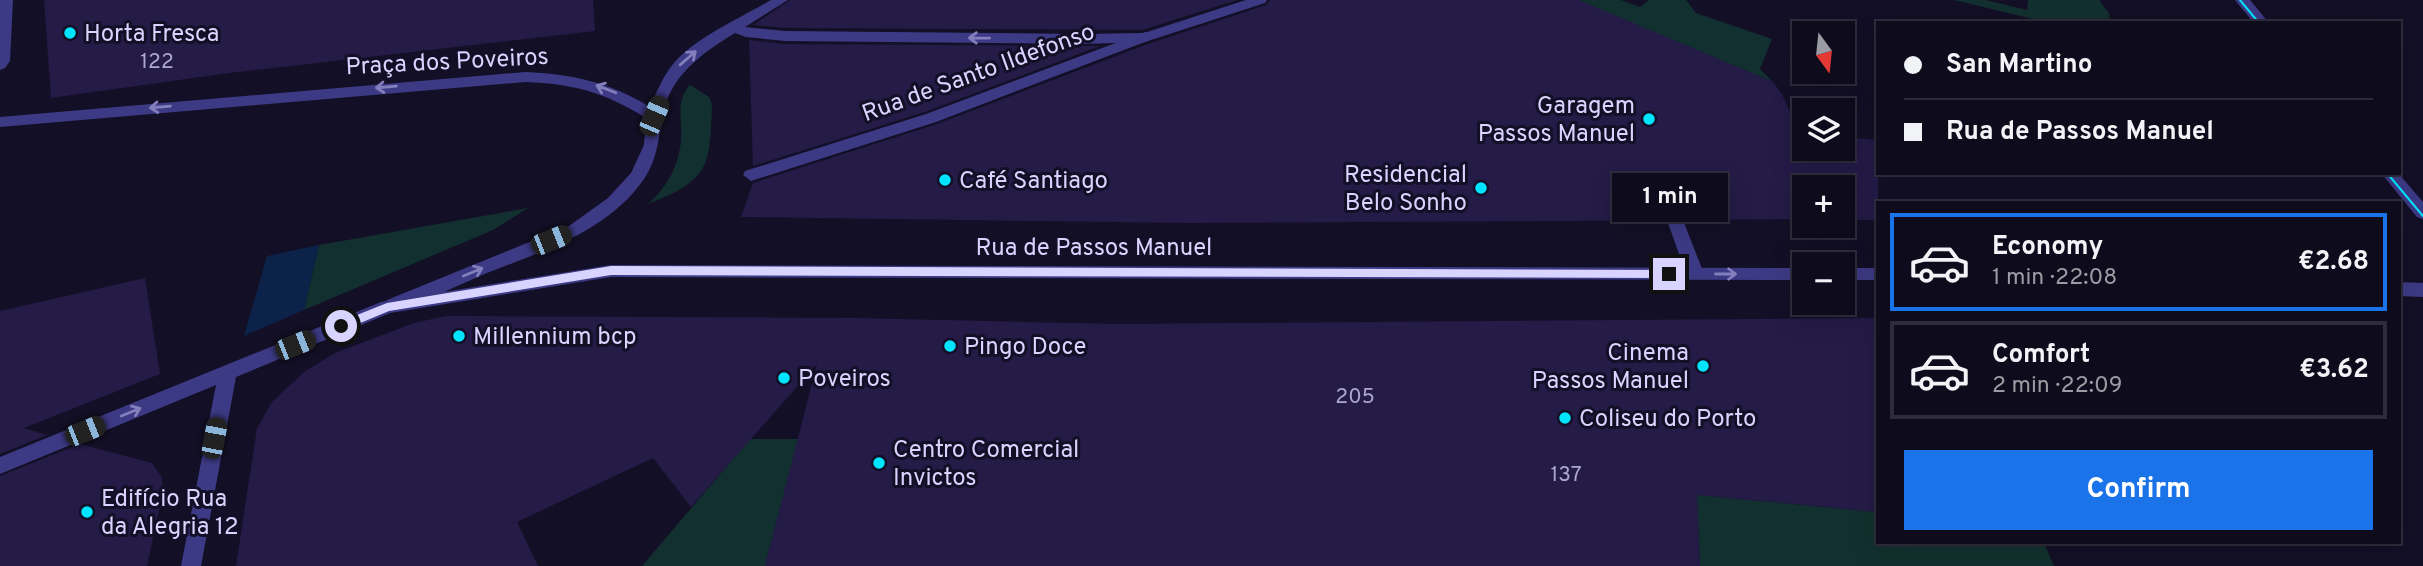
<!DOCTYPE html>
<html lang="en">
<head>
<meta charset="utf-8">
<style>
	body { margin:0; font-family:Overpass,sans-serif; background:#171425; color:#f1f3f6; height:100vh; display:flex; flex-direction:column; font-size:26px; white-space:nowrap }
	* { box-sizing:border-box; margin:0 }
	p { font-size:23px; color:#9b9ba3 }
	.icon { flex:none; width:38px; height:38px; fill:none; stroke:currentColor; stroke-width:2; stroke-linecap:round; stroke-linejoin:round }
	.map { position:relative; flex:1; overflow:hidden }
	.details { position:absolute; left:1876px; top:201px; width:525px; height:343px; display:flex; flex-direction:column; background:#0e0b1c; border-radius:0px; box-shadow:0 7px 28px #0002,0 0 0 2px #2e2b3b }
	.details>* { flex:none }
	.hud { position:absolute; left:1876px; top:21px; width:525px; height:154px; border-radius:0px; box-shadow:0 7px 28px #0002,0 0 0 2px #2e2b3b; display:grid; align-content:center; height:154px; padding:0 28px; background:#0e0b1c }
	.needle { width:46px; rotate:165deg }
	.tools { position:absolute; left:1792px; top:21px; display:grid; gap:14px }
	.tools a { display:grid; place-items:center; width:63px; height:63px; border-radius:0px; background:#0e0b1c; box-shadow:0 7px 28px #0002,0 0 0 2px #2e2b3b; font-size:35px }
	.end { position:absolute; width:32px; height:32px; margin:-16px; border:9px solid #d9d4ff; background:#111; box-shadow:0 0 0 4px #111 }
	.from { border-radius:50% }
	.bubble { position:absolute; height:49px; border-radius:0px; background:#0e0b1c; box-shadow:0 7px 28px #0002,0 0 0 2px #2e2b3b; font-size:23px; font-weight:700; line-height:49px; text-align:center }
	.car { position:absolute; width:21px; height:42px; margin:-21px -10px; border-radius:9px; box-shadow:0 0 5px 2px #0007; background:linear-gradient(#222 24%,#8ab4d8 0 40%,#222 0 76%,#8ab4d8 0 86%,#222 0) }
	.hud b { display:flex; align-items:center; gap:24px; height:66px; font-size:26px }
	.hud b+b { border-top:2px solid #2e2b3b }
	.hud i { width:18px; height:18px; background:#f1f3f6 }
	ul { padding:12px 0 0; list-style:none }
	li { display:flex; align-items:center; gap:21px; height:98px; margin:0 14px 10px; padding:0 14px; border:4px solid #2e2b3b; border-radius:0px }
	li div { flex:1 }
	li b { display:block; font-size:26px }
	li em { font-style:normal; font-weight:700 }
	li.active { border-color:#1a73e8 }
	li>.icon { width:63px; height:63px; stroke-width:1.5 }
	.action { display:flex; gap:14px; margin-top:auto; padding:14px 28px }
	.action a { flex:1; height:80px; border-radius:0px; background:#1a73e8; color:#fff; font-size:28px; font-weight:700; line-height:80px; text-align:center }
	.map>svg:first-child { display:block }
	.green { fill:#12302f }
	.water { fill:#0c2248 }
	.building { fill:#241b47 }
	.lines { fill:none; stroke-linecap:round; stroke-linejoin:round }
	.service { fill:#3d3a85; fill-rule:evenodd }
	.pedestrian { fill:#3d3a85; fill-rule:evenodd }
	.minor { fill:#3d3a85; fill-rule:evenodd }
	.tertiary { fill:#3d3a85; fill-rule:evenodd }
	.tram { stroke:#00e5ff; stroke-width:2 }
	.oneway { stroke:#837fbc }
	.route { fill:#d9d4ff }
	.poi-dot { fill:#00e5ff; stroke:#130f26; stroke-width:2.5 }
	.labels { text-anchor:middle; stroke-width:6; stroke-linejoin:round; paint-order:stroke }
	.number-label { font-size:21px; fill:#aca6d1 }
	.poi-label { font-size:24px; fill:#d9d4ff; stroke:#130f26; text-anchor:start }
	.street-label { font-size:24px; fill:#d9d4ff; stroke:#130f26 }
</style>
</head>
<body>
<div class="map">
<svg width="2423" height="566" viewBox="0 0 2423 566">
	<rect width="100%" height="100%" fill="#130f26"/>
	<g class="green">
		<path d="M1539,0H1621L1640,7L1649,0H1686L1696,13L1772,39L1760,69L1773,82L1606,12Z"/>
		<path d="M1954,0H1986L2027,10L2028,0H2099L2109,13L2110,23H2050Z"/>
		<path d="M690,85L709,97L712,104C710,166 710,180 648,204C665,189 676,171 680,148C685,126 673,102 690,85Z"/>
		<path d="M528,208L493,230L304,310L319,245Z"/>
		<path d="M739,439H798L765,566H642L733,459Z"/>
		<path d="M1697,495L1878,512V542L2044,543L2054,566H1700Z"/>
	</g>
	<path class="water" d="M319,245L304,310L244,336L267,256Z"/>
	<g class="building">
		<path d="M44,0H593L595,31L229,73L51,98Z"/>
		<path d="M790,0H1237L1142,30L785,28L753,25Z"/>
		<path d="M1270,0H1579L1773,82L1782,94L1799,132H1804V149H1843V137L1878,140V220H1843V187H1804V219L1686,220L1675,211L1665,220L1562,221L1189,223L741,217L753,183L937,124L1145,45L1266,5Z"/>
		<path d="M749,40L785,44L1100,46L925,112L753,166Z"/>
		<path d="M145,278L160,374L24,428L47,435L0,454V311Z"/>
		<path d="M446,316L858,318L1118,324L1878,318V512L1697,495L1700,566H765L817,364L691,507L653,458L517,522L538,566H236L257,428L272,402L304,372L335,353L414,323Z"/>
		<path d="M80,444L152,463L162,478V497L147,566H0V476Z"/>
	</g>
	<g class="lines">
		<path class="service" d="M1675,214L1683,220L1704,274L1701,279H1689L1686,274L1667,220Z"/>
		<g class="pedestrian">
			<path d="M0,0H13L10,61L5,68L0,70Z"/>
			<path d="M1145,32L1152,37L1150,40L936,122L751,181L743,175L745,171L926,114Z"/>
		</g>
		<path class="minor" d="M771,0H788L745,27L785,31L1082,34L1144,33L1246,0H1267L1265,3L1145,42L1082,44L785,41L746,37L735,33C702,53 668,77 662,119C658,141 657,160 644,179C607,233 539,252 482,275C453,288 423,302 393,312L387,310L384,305L387,300L569,226L608,198L631,173L644,145L646,118C604,92 574,84 525,82L0,127V117L525,72C571,74 610,82 650,107C657,91 663,76 674,63C696,37 741,18 771,0Z"/>
		<g class="tertiary">
			<path d="M2235,0H2250L2269,23H2254Z"/>
			<path d="M2381,173H2398L2423,202V219L2417,217Z"/>
			<path d="M611,265L1804,268V280L611,277L390,313L236,377L201,566H181L216,385L0,474V457L381,302Z"/>
			<rect x="1843" y="268" width="35" height="12"/>
			<path d="M2399,282L2423,283V297L2399,296Z"/>
		</g>
		<g class="tram">
			<path d="M2240,0L2259,23"/>
			<path d="M2387,173L2423,216"/>
		</g>
	</g>
	<defs><path id="oneway-shaft" d="M-6 0H5M1.5-3L5.5 0L1.5 3" fill="none" stroke-width="1.6" stroke-linecap="round" stroke-linejoin="round" transform="scale(1.75)"/></defs>
	<g class="oneway">
		<use href="#oneway-shaft" transform="translate(979 38) rotate(-179)"/>
		<use href="#oneway-shaft" transform="translate(688 58) rotate(-41)"/>
		<use href="#oneway-shaft" transform="translate(386 87) rotate(175)"/>
		<use href="#oneway-shaft" transform="translate(606 89) rotate(-159)"/>
		<use href="#oneway-shaft" transform="translate(160 107) rotate(175)"/>
		<use href="#oneway-shaft" transform="translate(473 272) rotate(-22)"/>
		<use href="#oneway-shaft" transform="translate(1726 274)"/>
		<use href="#oneway-shaft" transform="translate(131 412) rotate(-22)"/>
	</g>
	<path class="route" d="M611,266L1669,270L1675,274L1669,278L611,275L389,311L341,331L335,326L337,323L387,303Z"/>
	<g class="poi-dot">
		<circle cx="70" cy="33" r="7"/>
		<circle cx="1649" cy="119" r="7"/>
		<circle cx="945" cy="180" r="7"/>
		<circle cx="1481" cy="188" r="7"/>
		<circle cx="459" cy="336" r="7"/>
		<circle cx="950" cy="346" r="7"/>
		<circle cx="1703" cy="366" r="7"/>
		<circle cx="784" cy="378" r="7"/>
		<circle cx="1565" cy="418" r="7"/>
		<circle cx="879" cy="463" r="7"/>
		<circle cx="87" cy="512" r="7"/>
	</g>
	<g class="labels">
		<g class="number-label">
			<text x="157" y="68">122</text>
			<text x="1355" y="403">205</text>
			<text x="1566" y="481">137</text>
		</g>
		<g class="poi-label">
			<text x="84" y="41">Horta Fresca</text>
			<text x="1635" y="113" text-anchor="end">Garagem<tspan x="1635" dy="28">Passos Manuel</tspan></text>
			<text x="1467" y="182" text-anchor="end">Residencial<tspan x="1467" dy="28">Belo Sonho</tspan></text>
			<text x="959" y="188">Café Santiago</text>
			<text x="473" y="344">Millennium bcp</text>
			<text x="964" y="354">Pingo Doce</text>
			<text x="1689" y="360" text-anchor="end">Cinema<tspan x="1689" dy="28">Passos Manuel</tspan></text>
			<text x="798" y="386">Poveiros</text>
			<text x="1579" y="426">Coliseu do Porto</text>
			<text x="893" y="457">Centro Comercial<tspan x="893" dy="28">Invictos</tspan></text>
			<text x="101" y="506">Edifício Rua<tspan x="101" dy="28">da Alegria 12</tspan></text>
		</g>
		<g class="street-label">
			<text transform="translate(447 61) rotate(-3)" y="8">Praça dos Poveiros</text>
			<text transform="translate(978 72) rotate(-20)" y="8">Rua de Santo Ildefonso</text>
			<text x="1094" y="255">Rua de Passos Manuel</text>
		</g>
	</g>
</svg>
<div class="tools">
<a><svg class="needle" viewBox="-14 -14 28 28"><path d="M0-13l5 13h-10z" fill="#e53935"/><path d="M0 13l5-13h-10z" fill="#9b9ba3"/></svg></a>
<a><svg class="icon" aria-label="layers" viewBox="0 0 24 24"><path d="M12 4l9 5-9 5-9-5zM3 14l9 5 9-5"/></svg></a>
<a>+</a>
<a>−</a>
</div>
<i class="end from" style="left:341px;top:326px"></i>
<i class="end" style="left:1669px;top:274px"></i>
<div class="bubble" style="left:1612px;top:173px;width:116px">1 min</div>
<i class="car" style="left:654px;top:116px;rotate:23deg"></i>
<i class="car" style="left:551px;top:240px;rotate:68deg"></i>
<i class="car" style="left:295px;top:345px;rotate:68deg"></i>
<i class="car" style="left:85px;top:431px;rotate:68deg"></i>
<i class="car" style="left:214px;top:438px;rotate:11deg"></i>
<div class="hud">
<b><i class="from"></i>San Martino</b>
<b><i></i>Rua de Passos Manuel</b>
</div>
<section class="details">
<ul>
<li class="active"><svg class="icon" aria-label="car" viewBox="0 0 24 24"><path d="M5 17H2v-5l4-1 3-4h7l3 4 3 1v5h-3M9 17h6M6 11h13"/><circle cx="7" cy="17" r="2"/><circle cx="17" cy="17" r="2"/></svg><div><b>Economy</b><p>1 min · 22:08</p></div><em>€2.68</em></li>
<li><svg class="icon" aria-label="car" viewBox="0 0 24 24"><path d="M5 17H2v-5l4-1 3-4h7l3 4 3 1v5h-3M9 17h6M6 11h13"/><circle cx="7" cy="17" r="2"/><circle cx="17" cy="17" r="2"/></svg><div><b>Comfort</b><p>2 min · 22:09</p></div><em>€3.62</em></li>
</ul>
<div class="action"><a>Confirm</a></div>
</section>
</div>
</body>
</html>
